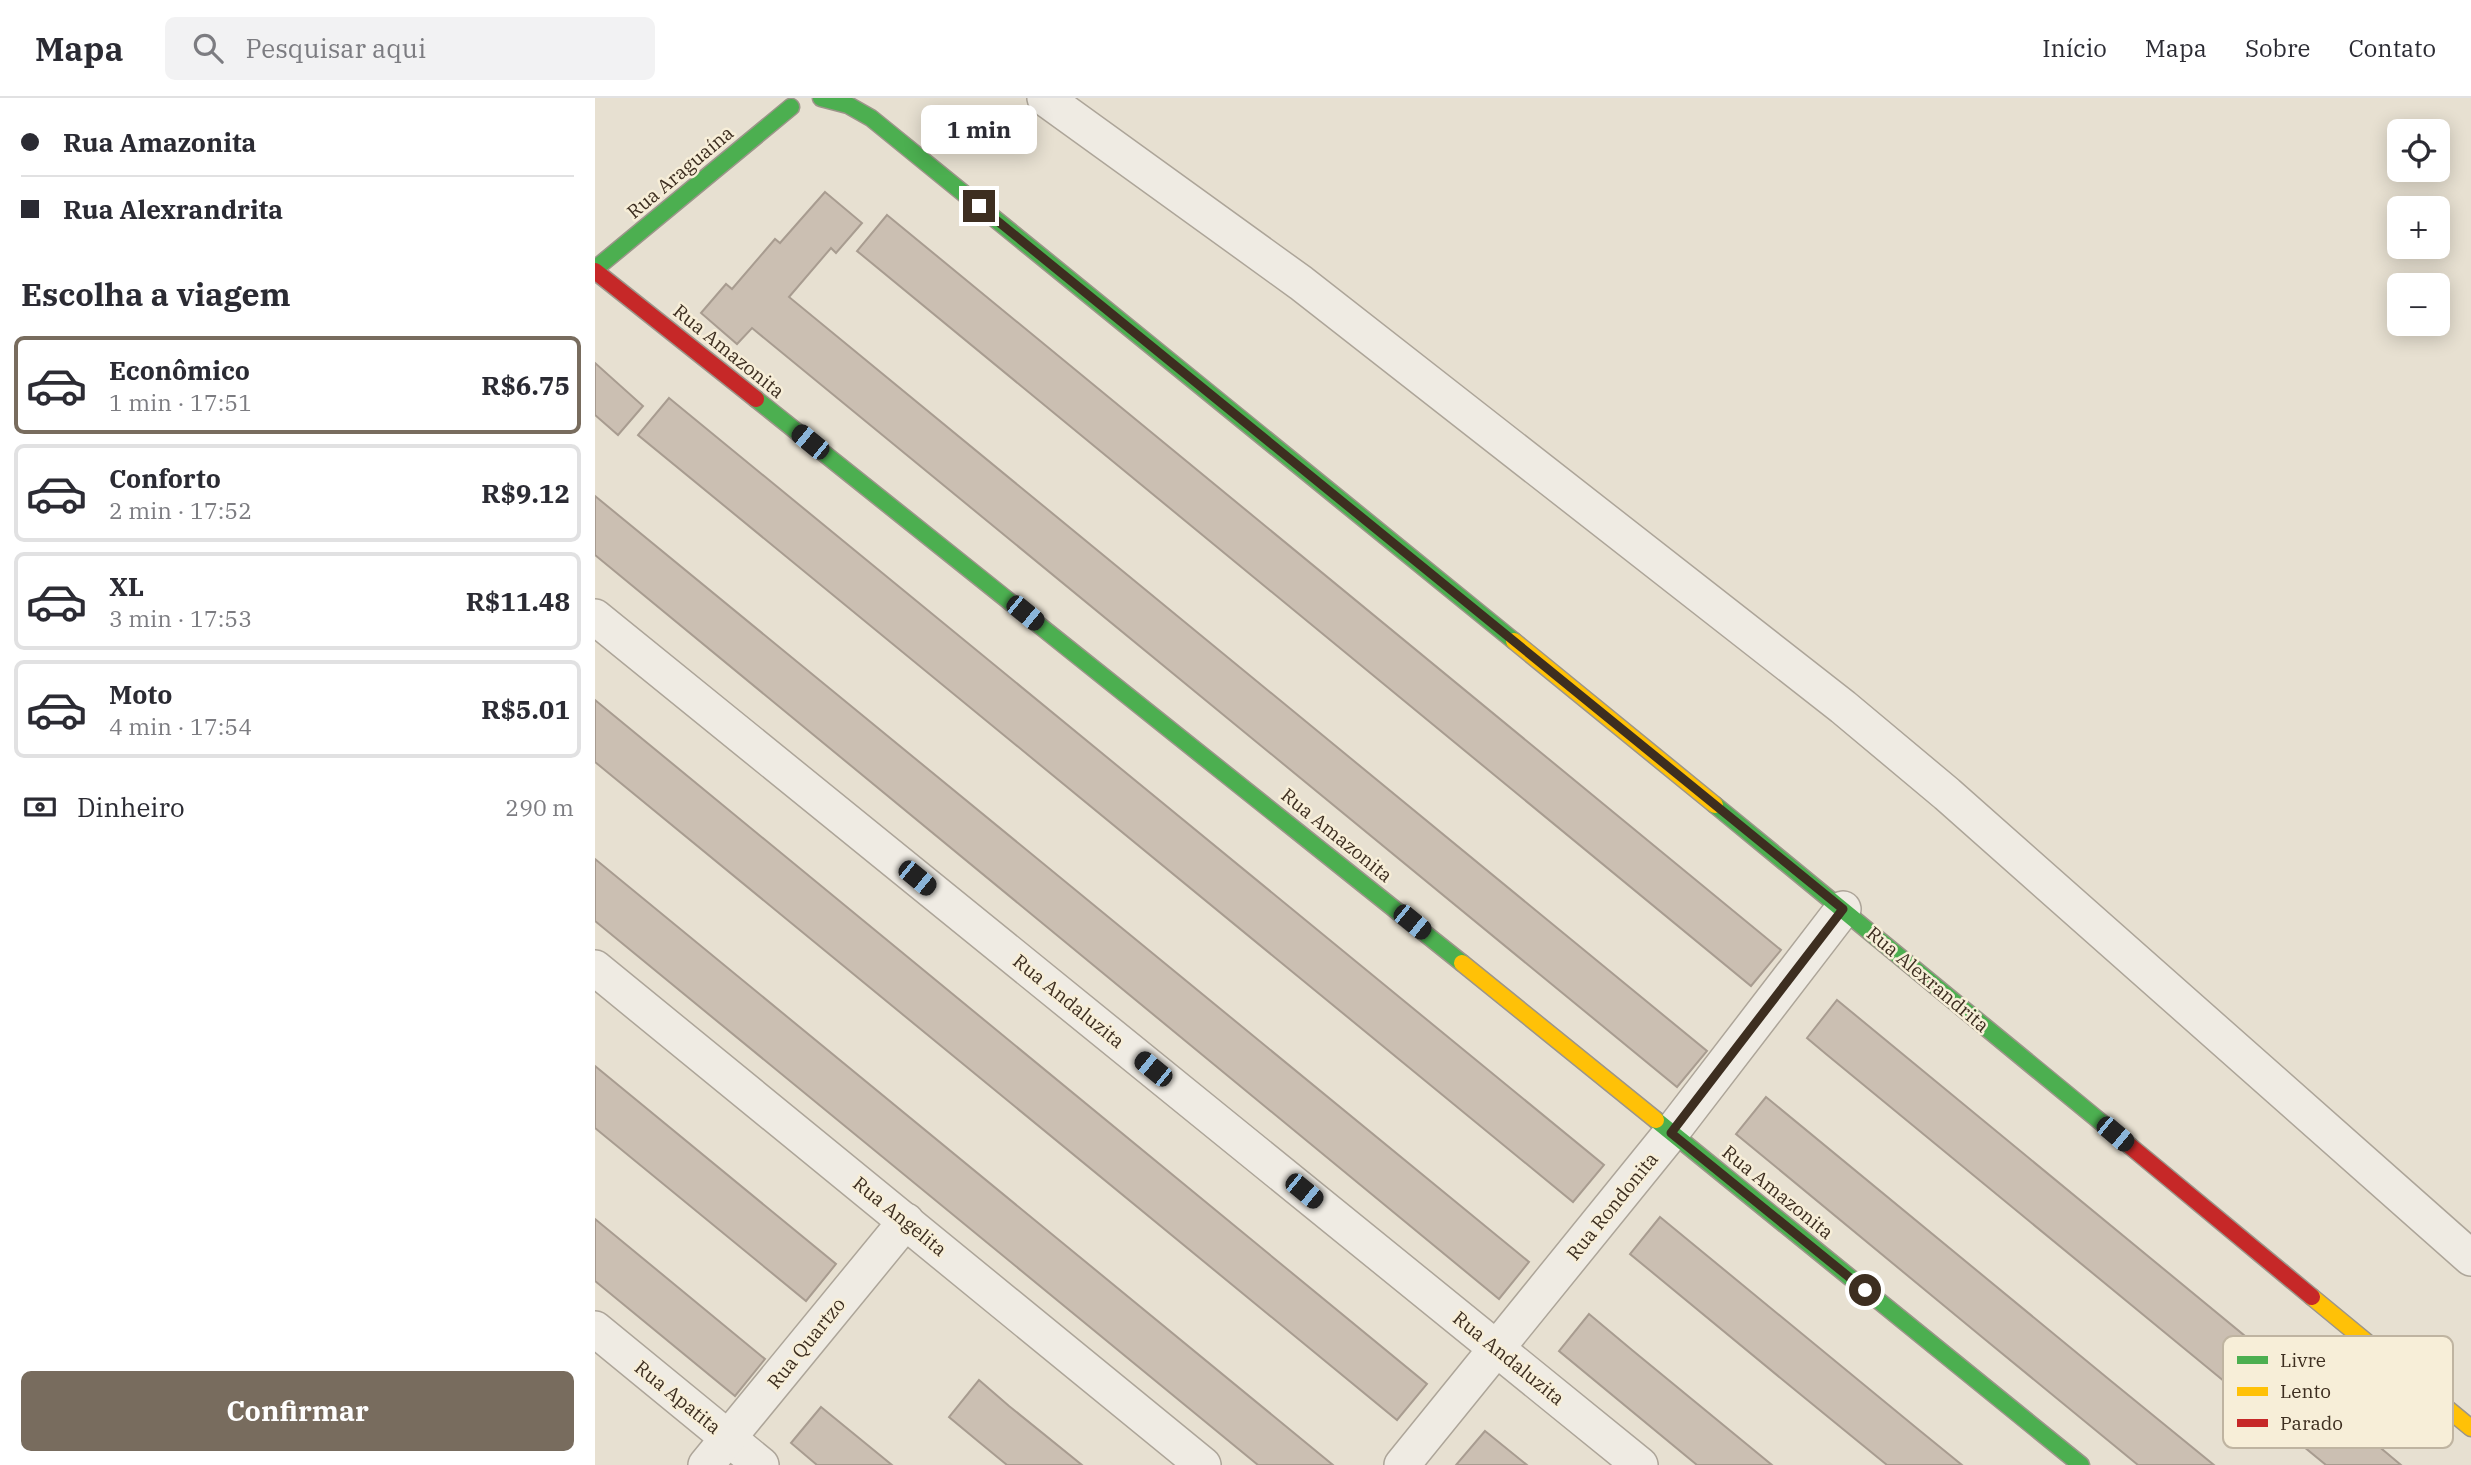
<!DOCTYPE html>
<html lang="pt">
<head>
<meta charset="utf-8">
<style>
	body { margin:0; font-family:"IBM Plex Serif",serif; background:#f2f2f3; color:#2b2b33; height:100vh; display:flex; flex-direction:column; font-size:26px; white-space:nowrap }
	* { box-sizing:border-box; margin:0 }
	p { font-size:23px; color:#7c7c81 }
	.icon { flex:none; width:38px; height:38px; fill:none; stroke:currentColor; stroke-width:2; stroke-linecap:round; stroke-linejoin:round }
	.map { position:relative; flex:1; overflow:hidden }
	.details { display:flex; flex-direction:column; background:#fff; width:595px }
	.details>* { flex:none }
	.top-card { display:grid; align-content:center; height:154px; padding:0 21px; background:#fff }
	.buttons { position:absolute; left:1792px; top:21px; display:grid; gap:14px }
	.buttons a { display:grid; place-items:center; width:63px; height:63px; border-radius:10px; background:#fff; box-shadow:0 4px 18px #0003; font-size:35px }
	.end { position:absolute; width:32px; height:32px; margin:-16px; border:9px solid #3d2e20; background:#fff; box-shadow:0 0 0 4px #fff }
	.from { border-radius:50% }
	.bubble { position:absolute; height:49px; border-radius:10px; background:#fff; box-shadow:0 4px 18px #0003; font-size:23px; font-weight:700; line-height:49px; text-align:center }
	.car { position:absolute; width:21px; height:42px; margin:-21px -10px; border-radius:9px; box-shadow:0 0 5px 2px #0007; background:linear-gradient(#222 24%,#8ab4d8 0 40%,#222 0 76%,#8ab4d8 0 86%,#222 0) }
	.top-card b { display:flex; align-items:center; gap:24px; height:66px; font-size:26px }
	.top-card b+b { border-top:2px solid #e1e1e2 }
	.top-card i { width:18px; height:18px; background:#2b2b33 }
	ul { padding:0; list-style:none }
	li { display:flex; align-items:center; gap:21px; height:98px; margin:0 14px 10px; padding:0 7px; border:4px solid #e1e1e2; border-radius:10px }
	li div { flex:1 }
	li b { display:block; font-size:26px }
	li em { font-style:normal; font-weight:700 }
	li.selected { border-color:#786c5e }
	li>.icon { width:63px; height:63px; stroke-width:1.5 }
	h2 { padding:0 21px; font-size:32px; line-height:84px }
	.pay { display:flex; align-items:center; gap:18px; height:77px; padding:0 21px; font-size:26px }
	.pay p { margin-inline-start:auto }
	.button { display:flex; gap:14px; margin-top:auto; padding:14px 21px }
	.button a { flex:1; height:80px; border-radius:10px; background:#786c5e; color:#fff; font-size:28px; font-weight:700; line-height:80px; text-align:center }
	header { display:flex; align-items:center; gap:42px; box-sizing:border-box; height:98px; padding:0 35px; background:#fff; border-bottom:2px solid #e1e1e2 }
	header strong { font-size:33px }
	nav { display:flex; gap:38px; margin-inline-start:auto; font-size:24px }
	.search { width:490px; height:63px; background:#f2f2f3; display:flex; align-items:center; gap:18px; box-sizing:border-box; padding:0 24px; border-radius:10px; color:#7c7c81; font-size:26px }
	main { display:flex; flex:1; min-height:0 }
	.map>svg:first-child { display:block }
	.building { fill:#cbbfb2; stroke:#a89c90; stroke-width:2 }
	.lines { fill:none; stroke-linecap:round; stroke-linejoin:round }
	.street-casing { stroke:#ada599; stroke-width:38 }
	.fast-casing { stroke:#9c958a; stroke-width:19 }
	.slow-casing { stroke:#9c958a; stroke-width:19 }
	.jam-casing { stroke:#9c958a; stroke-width:19 }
	.street { stroke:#efebe3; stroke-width:35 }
	.fast { stroke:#4caf50; stroke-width:16 }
	.slow { stroke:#ffc107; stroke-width:16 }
	.jam { stroke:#c62828; stroke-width:16 }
	.route { stroke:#3d2e20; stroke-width:9 }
	.labels { text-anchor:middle; stroke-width:5; stroke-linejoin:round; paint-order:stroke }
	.street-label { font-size:19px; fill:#3d2e20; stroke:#f7eed8 }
	.key { fill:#f7eed8; stroke:#bfb4a1; stroke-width:2 }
	.key-label { font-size:19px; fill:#3d2e20 }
</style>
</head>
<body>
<header>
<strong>Mapa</strong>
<div class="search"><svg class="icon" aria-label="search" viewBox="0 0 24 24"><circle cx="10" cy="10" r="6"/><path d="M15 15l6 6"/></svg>Pesquisar aqui</div>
<nav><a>Início</a><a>Mapa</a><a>Sobre</a><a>Contato</a></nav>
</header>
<main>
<section class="details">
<div class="top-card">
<b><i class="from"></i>Rua Amazonita</b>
<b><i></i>Rua Alexrandrita</b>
</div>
<h2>Escolha a viagem</h2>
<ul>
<li class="selected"><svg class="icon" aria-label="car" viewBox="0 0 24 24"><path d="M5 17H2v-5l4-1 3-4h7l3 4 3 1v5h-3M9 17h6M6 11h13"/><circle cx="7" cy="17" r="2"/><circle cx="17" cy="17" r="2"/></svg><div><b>Econômico</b><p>1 min · 17:51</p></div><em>R$6.75</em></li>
<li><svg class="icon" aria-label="car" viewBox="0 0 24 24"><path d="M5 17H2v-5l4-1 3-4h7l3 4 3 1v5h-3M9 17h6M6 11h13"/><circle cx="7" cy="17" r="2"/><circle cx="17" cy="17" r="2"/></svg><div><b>Conforto</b><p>2 min · 17:52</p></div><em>R$9.12</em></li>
<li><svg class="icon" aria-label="car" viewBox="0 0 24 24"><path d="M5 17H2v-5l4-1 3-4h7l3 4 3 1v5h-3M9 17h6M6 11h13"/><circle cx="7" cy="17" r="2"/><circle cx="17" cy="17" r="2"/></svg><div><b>XL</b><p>3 min · 17:53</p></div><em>R$11.48</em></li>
<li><svg class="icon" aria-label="car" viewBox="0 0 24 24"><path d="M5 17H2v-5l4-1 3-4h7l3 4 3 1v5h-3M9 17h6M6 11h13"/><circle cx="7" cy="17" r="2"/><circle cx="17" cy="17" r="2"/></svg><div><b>Moto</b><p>4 min · 17:54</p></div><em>R$5.01</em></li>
</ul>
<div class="pay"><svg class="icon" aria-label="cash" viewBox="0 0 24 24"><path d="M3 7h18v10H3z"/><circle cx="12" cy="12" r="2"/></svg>Dinheiro<p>290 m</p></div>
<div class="button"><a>Confirmar</a></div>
</section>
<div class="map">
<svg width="1876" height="1367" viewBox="0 0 1876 1367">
	<rect width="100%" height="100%" fill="#e7e0d1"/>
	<g class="building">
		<path d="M230,94L267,125L241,155L236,150L194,199L1112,953L1082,989L157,230L142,246L106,215L131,186L137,191L180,141L185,145Z"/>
		<path d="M292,117L1186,852L1156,888L262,153Z"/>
		<path d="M0,265L48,308L23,337L0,317Z"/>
		<path d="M74,300L1009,1067L978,1104L43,337Z"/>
		<path d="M0,398L934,1164L904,1201L0,457Z"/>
		<path d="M0,602L832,1286L802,1322L0,664Z"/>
		<path d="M0,761L682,1321L738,1367H663L596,1312L0,823Z"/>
		<path d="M1242,902L1769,1336L1806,1367H1731L1231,956L1212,940Z"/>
		<path d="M0,968L241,1166L211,1203L0,1030Z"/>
		<path d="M1171,999L1516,1283L1619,1367H1543L1387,1239L1141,1036Z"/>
		<path d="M1065,1119L1324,1332L1367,1367H1292L1194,1287L1035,1156Z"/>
		<path d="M0,1121L170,1261L140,1298L0,1183Z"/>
		<path d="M994,1216L1037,1252L1177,1367H1102L964,1253Z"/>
		<path d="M384,1282L414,1308L487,1367H412L384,1344L354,1319Z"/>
		<path d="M226,1309L297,1367H222L196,1345Z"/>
		<path d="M890,1333L932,1367H861Z"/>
	</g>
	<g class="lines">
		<g class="street-casing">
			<g id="street">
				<path d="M450,0L706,185L1248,609L1352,696L1876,1160"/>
				<path d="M0,519L1045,1367"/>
				<path d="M0,870L608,1367"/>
				<path d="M0,1231L166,1367"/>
				<path d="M111,1367L311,1123"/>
				<path d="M807,1367L1076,1035L1248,811"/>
			</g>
		</g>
		<g class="fast-casing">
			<g id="fast">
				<path d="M226,0L253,7L276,20L919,543"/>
				<path d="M0,171L196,9"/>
				<path d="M161,301L867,865"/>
				<path d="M1120,707L1535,1048"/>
				<path d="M1061,1022L1486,1367"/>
			</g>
		</g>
		<g class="slow-casing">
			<g id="slow">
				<path d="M919,543L1120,707"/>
				<path d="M867,865L1061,1022"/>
				<path d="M1717,1199L1876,1330"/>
			</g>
		</g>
		<g class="jam-casing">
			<g id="jam">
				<path d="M0,173L161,301"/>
				<path d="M1535,1048L1717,1199"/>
			</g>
		</g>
		<use href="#street" class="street"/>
		<use href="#fast" class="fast"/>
		<use href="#slow" class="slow"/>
		<use href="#jam" class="jam"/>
	</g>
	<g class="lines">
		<path class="route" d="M384,108L1248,811L1076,1035L1270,1192"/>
	</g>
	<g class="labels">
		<g class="street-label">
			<text transform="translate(85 74) rotate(-40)" y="7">Rua Araguaína</text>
			<text transform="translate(134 253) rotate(39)" y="7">Rua Amazonita</text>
			<text transform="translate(742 737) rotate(39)" y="7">Rua Amazonita</text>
			<text transform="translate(1333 881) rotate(40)" y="7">Rua Alexrandrita</text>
			<text transform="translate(474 903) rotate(39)" y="7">Rua Andaluzita</text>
			<text transform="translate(1183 1094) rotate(39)" y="7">Rua Amazonita</text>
			<text transform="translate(1017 1108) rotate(-51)" y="7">Rua Rondonita</text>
			<text transform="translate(305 1118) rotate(39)" y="7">Rua Angelita</text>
			<text transform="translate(211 1245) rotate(-51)" y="7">Rua Quartzo</text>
			<text transform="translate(914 1260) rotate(39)" y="7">Rua Andaluzita</text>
			<text transform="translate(83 1299) rotate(39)" y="7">Rua Apatita</text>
		</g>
	</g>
	<rect x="1628" y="1238" width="230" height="112" rx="10" class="key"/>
	<rect x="1642" y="1258" width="31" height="8" fill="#4caf50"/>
	<rect x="1642" y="1289" width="31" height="9" fill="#ffc107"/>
	<rect x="1642" y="1321" width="31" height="8" fill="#c62828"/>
	<g class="key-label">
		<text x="1685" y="1269">Livre</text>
		<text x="1685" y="1300">Lento</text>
		<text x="1685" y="1332">Parado</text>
	</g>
</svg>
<div class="buttons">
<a><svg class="icon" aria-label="locate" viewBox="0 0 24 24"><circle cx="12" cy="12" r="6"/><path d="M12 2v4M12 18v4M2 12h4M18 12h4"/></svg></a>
<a>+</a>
<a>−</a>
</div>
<i class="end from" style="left:1270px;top:1192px"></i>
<i class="end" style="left:384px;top:108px"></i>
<div class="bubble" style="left:326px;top:7px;width:116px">1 min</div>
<i class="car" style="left:215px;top:344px;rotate:309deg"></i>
<i class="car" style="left:430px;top:515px;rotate:129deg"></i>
<i class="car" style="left:322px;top:780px;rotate:129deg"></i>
<i class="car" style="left:817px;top:824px;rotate:129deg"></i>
<i class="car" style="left:558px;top:971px;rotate:309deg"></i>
<i class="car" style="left:1520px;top:1036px;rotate:130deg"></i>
<i class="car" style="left:709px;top:1093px;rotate:129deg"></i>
</div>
</main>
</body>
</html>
